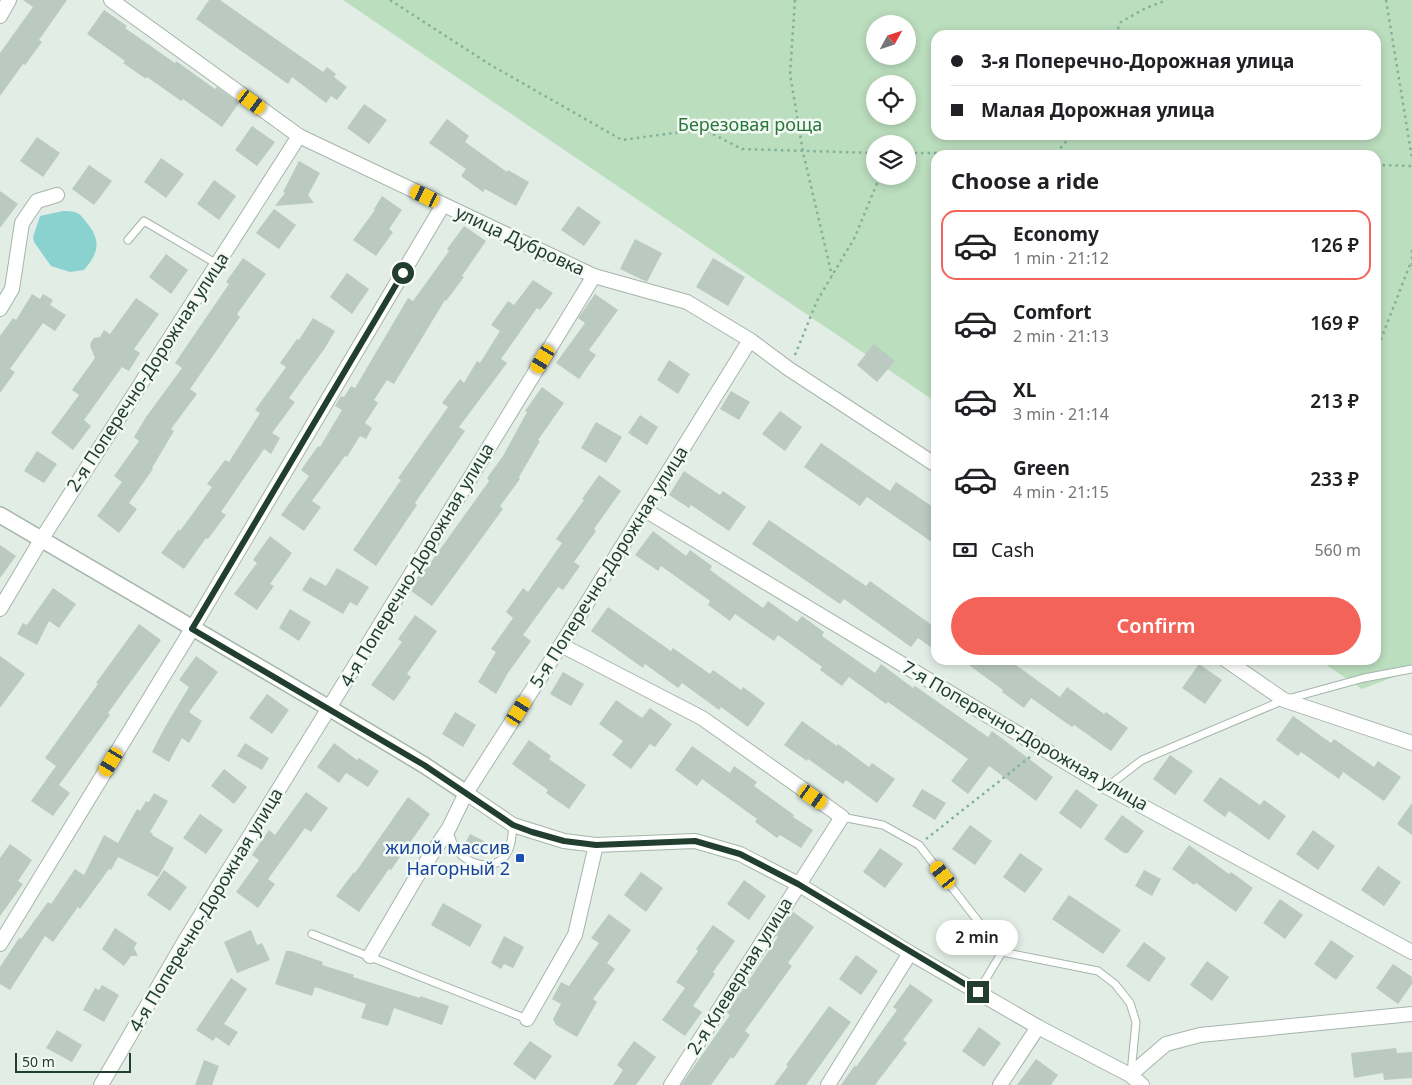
<!DOCTYPE html>
<html lang="en">
<head>
<meta charset="utf-8">
<style>
	body { margin:0; font-family:"Noto Sans",sans-serif; background:#f6f6f6; color:#202124; height:100vh; display:flex; flex-direction:column; font-size:19px; white-space:nowrap }
	* { box-sizing:border-box; margin:0 }
	p { font-size:16px; color:#757577 }
	.icon { flex:none; width:28px; height:28px; fill:none; stroke:currentColor; stroke-width:2; stroke-linecap:round; stroke-linejoin:round }
	.map { position:relative; flex:1; overflow:hidden }
	.drawer { position:absolute; left:931px; top:150px; width:450px; height:515px; display:flex; flex-direction:column; background:#fff; border-radius:15px; box-shadow:0 2px 8px #0003 }
	.drawer>* { flex:none }
	.hud { position:absolute; left:931px; top:30px; width:450px; height:110px; border-radius:15px; box-shadow:0 2px 8px #0003; display:grid; align-content:center; height:110px; padding:0 20px; background:#fff }
	.needle { width:32px; rotate:50deg }
	.tools { position:absolute; left:866px; top:15px; display:grid; gap:10px }
	.tools a { display:grid; place-items:center; width:50px; height:50px; border-radius:50%; background:#fff; box-shadow:0 2px 8px #0003; font-size:25px }
	.scale { position:absolute; left:15px; bottom:12px; width:116px; box-sizing:border-box; padding-left:5px; border:2px solid #223e31; border-top:0; font-size:14px; line-height:18px; white-space:nowrap; color:#223e31; -webkit-text-stroke:4px #f3f9f5; paint-order:stroke }
	.end { position:absolute; width:22px; height:22px; margin:-11px; border:6px solid #223e31; background:#fff; box-shadow:0 0 0 2px #fff }
	.from { border-radius:50% }
	.bubble { position:absolute; height:35px; border-radius:18px; background:#fff; box-shadow:0 2px 8px #0003; font-size:16px; font-weight:600; line-height:35px; text-align:center }
	.car { position:absolute; width:15px; height:30px; margin:-15px -8px; border-radius:6px; box-shadow:0 0 4px 1px #0007; background:linear-gradient(#f5c518 24%,#345 0 40%,#f5c518 0 76%,#345 0 86%,#f5c518 0) }
	.hud b { display:flex; align-items:center; gap:18px; height:48px; font-size:19px }
	.hud b+b { border-top:1px solid #e0e0e0 }
	.hud i { width:12px; height:12px; background:#202124 }
	ul { padding:0; list-style:none }
	li { display:flex; align-items:center; gap:15px; height:70px; margin:0 10px 8px; padding:0 10px; border:2px solid transparent; border-radius:15px }
	li div { flex:1 }
	li b { display:block; font-size:19px }
	li em { font-style:normal; font-weight:600 }
	li.active { border-color:#f46359 }
	li>.icon { width:45px; height:45px; stroke-width:1.5 }
	h2 { padding:0 20px; font-size:22px; line-height:60px }
	.pay { display:flex; align-items:center; gap:12px; height:55px; padding:0 20px; font-size:19px }
	.pay p { margin-inline-start:auto }
	.action { display:flex; gap:10px; margin-top:auto; padding:10px 20px }
	.action a { flex:1; height:58px; border-radius:30px; background:#f46359; color:#fff; font-size:20px; font-weight:600; line-height:58px; text-align:center }
	.map>svg:first-child { display:block }
	.green { fill:#bbdebe; fill-rule:evenodd }
	.water { fill:#89d2d0 }
	.building { fill:#bacac1 }
	.lines { fill:none; stroke-linecap:round; stroke-linejoin:round }
	.service-casing { stroke:#a5b5ac; stroke-width:9 }
	.minor-casing { stroke:#a5b5ac; stroke-width:16 }
	.tertiary-casing { stroke:#a5b5ac; stroke-width:18 }
	.path { stroke:#82b19a; stroke-width:2.5; stroke-dasharray:2.5 4; stroke-linecap:butt }
	.service { stroke:#fff; stroke-width:7 }
	.minor { stroke:#fff; stroke-width:14 }
	.tertiary { stroke:#fff; stroke-width:15 }
	.route { stroke:#223e31; stroke-width:6 }
	.transit-dot { fill:#1a4fb4; stroke:#f3f9f5; stroke-width:2 }
	.labels { text-anchor:middle; stroke-width:5; stroke-linejoin:round; paint-order:stroke }
	.park-label { font-size:18px; fill:#2b763a; stroke:#f3f9f5 }
	.street-label { font-size:18px; fill:#223e31; stroke:#f3f9f5 }
	.transit-label { font-size:18px; fill:#164399; stroke:#f3f9f5; text-anchor:end }
</style>
</head>
<body>
<div class="map">
<svg width="1412" height="1085" viewBox="0 0 1412 1085">
	<rect width="100%" height="100%" fill="#e2ede6"/>
	<path class="green" d="M343,0H1412V670L1362,689L1319,660H1376V155H936V402ZM875,24H908V56H875ZM936,35H1376V135H936ZM875,84H908V116H875ZM875,144H908V176H875Z"/>
	<path class="water" d="M63,211C68,211 75,211 79,214C82,216 85,221 87,223C102,241 98,254 84,270L70,272L51,266L34,242L33,237L40,216Z"/>
	<g class="building">
		<path d="M23,0H67L39,40L42,42L25,65L23,64L0,96V53L33,7Z"/>
		<path d="M209,0H220L323,72L327,67L336,74L334,77L347,87L337,100L331,96L326,103L292,77L288,84L196,19Z"/>
		<path d="M104,10L127,26L125,28L175,63L176,61L215,89L217,87L239,103L222,127L183,99L181,101L147,77L146,79L123,63L125,61L87,34Z"/>
		<path d="M364,104L387,120L369,144L347,128Z"/>
		<path d="M447,119L469,136L465,142L507,172L508,170L529,182L516,206L485,189L483,192L461,176L466,169L429,143Z"/>
		<path d="M252,126L275,142L257,166L235,150Z"/>
		<path d="M37,137L60,153L43,177L20,161Z"/>
		<path d="M161,158L184,174L166,198L144,182Z"/>
		<path d="M299,161L320,173L308,195L314,203L275,206L285,193L283,192Z"/>
		<path d="M89,165L112,181L94,205L72,189Z"/>
		<path d="M214,180L236,196L219,220L197,204Z"/>
		<path d="M0,191L18,204L0,228Z"/>
		<path d="M382,196L402,210L389,229L393,232L376,256L353,240L375,210L374,209Z"/>
		<path d="M578,206L601,222L584,246L561,230Z"/>
		<path d="M274,209L296,225L279,249L256,233Z"/>
		<path d="M464,226L486,241L462,276L464,277L446,301L445,300L394,384L387,380L374,400L378,403L365,423L372,428L366,439L360,436L347,457L345,456L312,501L321,507L304,531L281,515L309,476L301,470L318,446L320,447L342,410L335,406L341,396L344,397L351,386L355,388L408,298L413,301L449,251L447,249Z"/>
		<path d="M635,239L662,253L647,282L620,269Z"/>
		<path d="M166,254L188,270L171,294L149,277Z"/>
		<path d="M243,258L266,274L237,314L240,317L190,389L197,394L171,429L174,431L152,468L153,469L129,503L137,509L119,533L97,516L122,482L114,476L139,441L134,437L146,417L182,368L175,363L229,284L226,282Z"/>
		<path d="M713,258L745,277L728,306L696,287Z"/>
		<path d="M347,273L369,289L352,314L330,297Z"/>
		<path d="M533,280L553,293L540,310L537,308L501,359L507,363L459,427L465,431L415,503L417,505L376,566L353,550L401,480L398,478L448,407L442,403L460,379L464,383L477,361L480,363L500,331L491,325L508,301L514,305Z"/>
		<path d="M32,294L40,299L43,294L53,300L50,305L66,315L55,331L43,323L10,369L15,372L0,393V336L13,318L16,320Z"/>
		<path d="M595,294L618,310L589,350L596,355L579,379L556,363L585,323L578,318Z"/>
		<path d="M136,298L159,314L134,349L140,353L129,371L122,367L84,420L91,426L73,450L51,433L79,395L72,390L95,358L90,346L91,342L94,338L100,337L104,330L110,334Z"/>
		<path d="M313,318L335,331L325,348L289,398L295,402L272,433L280,438L271,454L264,449L221,512L226,515L208,539L206,538L184,569L161,553L179,529L180,531L212,487L207,484L225,460L229,462L260,413L255,410L286,367L280,363L297,339L299,340Z"/>
		<path d="M874,344L895,361L877,382L857,365Z"/>
		<path d="M669,360L690,374L678,394L657,380Z"/>
		<path d="M542,387L564,403L538,440L540,441L519,477L520,479L500,506L503,509L432,606L411,591L424,570L426,569L489,481L487,478L503,456L527,412L525,411Z"/>
		<path d="M731,391L750,402L739,420L720,409Z"/>
		<path d="M780,411L802,427L785,451L762,434Z"/>
		<path d="M640,415L658,427L647,445L628,433Z"/>
		<path d="M596,422L622,437L606,463L581,448Z"/>
		<path d="M821,443L890,491L896,482L936,509V545L867,497L860,506L804,467Z"/>
		<path d="M37,451L57,464L44,483L24,471Z"/>
		<path d="M684,471L720,495L723,491L746,507L729,531L691,505L689,508L669,495Z"/>
		<path d="M599,475L621,491L594,529L596,531L574,562L580,566L563,590L558,587L523,635L531,641L508,673L496,694L478,682L496,652L491,649L513,618L506,612L523,588L528,592L562,543L556,539L584,500L582,499Z"/>
		<path d="M769,520L866,586L870,581L936,628V651L918,638L911,647L844,599L840,604L752,544Z"/>
		<path d="M653,531L686,556L690,550L712,566L710,570L763,608L768,601L797,622L802,616L824,632L822,636L875,673L881,664L913,688L915,686L988,737L992,731L1053,777L1036,801L989,766L968,794L951,781L968,759L888,702L886,704L849,677L842,686L820,670L822,667L778,635L774,641L735,614L730,621L708,605L710,601L661,566L658,571L635,555Z"/>
		<path d="M270,536L292,553L270,584L274,586L257,610L234,594L257,563L253,560Z"/>
		<path d="M0,545L16,556L0,578Z"/>
		<path d="M337,568L369,587L357,606L350,602L343,614L302,590L310,577L326,586Z"/>
		<path d="M53,588L76,604L59,628L49,621L37,645L17,634L23,623L27,625Z"/>
		<path d="M608,607L671,651L673,648L710,674L713,670L741,690L743,687L765,703L748,727L721,707L719,710L682,683L678,688L645,664L643,668L591,631Z"/>
		<path d="M290,609L311,622L299,641L279,628Z"/>
		<path d="M415,615L437,631L407,674L411,677L394,701L371,685L402,642L398,639Z"/>
		<path d="M139,624L161,640L108,713L110,715L59,785L70,793L53,816L31,801L56,766L45,758L98,684L96,683Z"/>
		<path d="M0,656L25,674L0,708Z"/>
		<path d="M196,656L218,672L189,712L202,721L189,743L182,738L169,762L152,752L165,727L189,687L179,680Z"/>
		<path d="M962,660H1009L1060,697L1067,687L1104,714L1106,712L1128,728L1111,751L1074,725L1072,727L1031,698L1024,708L1002,692L1003,690Z"/>
		<path d="M1199,664L1222,680L1205,704L1182,688Z"/>
		<path d="M563,672L584,684L571,706L550,694Z"/>
		<path d="M267,694L289,710L272,734L249,718Z"/>
		<path d="M616,700L642,718L650,708L672,724L655,747L650,744L631,769L612,755L623,741L599,724Z"/>
		<path d="M455,712L476,725L463,747L442,734Z"/>
		<path d="M1293,716L1331,743L1334,739L1374,767L1378,761L1401,777L1384,801L1343,772L1339,779L1301,752L1298,756L1276,740Z"/>
		<path d="M802,721L837,746L838,744L869,767L872,763L895,779L877,803L846,780L843,784L808,759L807,761L784,745Z"/>
		<path d="M529,740L551,756L549,759L586,785L569,809L546,793L548,790L512,764Z"/>
		<path d="M245,743L269,758L262,770L237,756Z"/>
		<path d="M334,743L357,760L359,758L379,771L368,787L346,773L339,783L317,767Z"/>
		<path d="M692,746L730,773L734,766L757,782L754,786L794,815L793,817L813,830L801,848L780,835L777,838L755,822L757,819L702,779L697,786L675,770Z"/>
		<path d="M1170,755L1193,771L1175,795L1153,779Z"/>
		<path d="M224,769L247,787L234,804L211,786Z"/>
		<path d="M1220,777L1260,805L1264,800L1286,816L1269,840L1229,811L1225,817L1203,801Z"/>
		<path d="M922,789L946,803L935,820L912,806Z"/>
		<path d="M1076,789L1098,805L1081,829L1059,813Z"/>
		<path d="M306,792L328,808L311,832L305,828L268,879L275,884L258,908L236,892L259,860L252,855L269,830L275,835Z"/>
		<path d="M154,793L168,801L150,832L153,834L152,835L174,848L158,877L118,857L111,870L109,869L80,909L78,907L53,942L45,936L10,990L0,984V967L19,938L21,939L48,902L51,904L75,869L84,875L104,835L118,843L137,809L140,811L146,801L149,802Z"/>
		<path d="M408,797L430,814L391,870L389,869L359,912L336,896L354,872L355,873Z"/>
		<path d="M1412,803V835L1397,824Z"/>
		<path d="M200,814L223,830L206,854L183,838Z"/>
		<path d="M1122,815L1144,831L1128,853H1124L1104,839Z"/>
		<path d="M970,825L992,841L975,865L952,849Z"/>
		<path d="M1313,830L1335,846L1318,870L1296,854Z"/>
		<path d="M470,834L488,843L481,856L463,847Z"/>
		<path d="M10,844L32,860L18,881L23,884L0,916V858Z"/>
		<path d="M1189,845L1229,874L1231,872L1253,888L1236,912L1196,883L1194,885L1172,869Z"/>
		<path d="M880,848L903,864L885,888L863,872Z"/>
		<path d="M1020,853L1043,869L1025,893L1003,877Z"/>
		<path d="M1378,866L1401,882L1384,906L1361,890Z"/>
		<path d="M164,870L187,887L170,911L147,895Z"/>
		<path d="M1144,870L1161,879L1152,896L1135,886Z"/>
		<path d="M641,872L663,888L646,912L624,895Z"/>
		<path d="M744,880L766,896L749,920L727,904Z"/>
		<path d="M1069,895L1121,930L1103,954L1052,919Z"/>
		<path d="M1280,899L1303,915L1285,939L1263,923Z"/>
		<path d="M443,903L482,925L470,947L431,925Z"/>
		<path d="M792,911L814,927L788,963L792,966L745,1031L750,1035L733,1059L731,1057L711,1085H681L730,1015L727,1013L778,937L776,936Z"/>
		<path d="M609,914L631,930L607,963L615,969L593,999L597,1002L577,1037L556,1025L553,1019L561,1004L552,999L561,982L569,986L599,943L591,938Z"/>
		<path d="M713,925L735,941L713,972L715,974L693,1006L702,1012L685,1036L662,1020L685,988L676,982L698,951L696,949Z"/>
		<path d="M115,928L137,943L134,948L138,956H131L124,966L102,949Z"/>
		<path d="M251,930L257,945L262,943L270,960L237,973L224,942Z"/>
		<path d="M504,936L524,947L513,968L504,964L501,969L491,963Z"/>
		<path d="M1331,940L1354,956L1336,980L1314,964Z"/>
		<path d="M1144,942L1166,958L1149,982L1126,966Z"/>
		<path d="M286,951H291L323,962L322,965L354,975L353,977L420,998V996L449,1006L442,1025L394,1008L388,1026L361,1018L366,1004L315,987L312,996L275,984Z"/>
		<path d="M856,955L878,971L861,995L839,979Z"/>
		<path d="M1207,961L1229,977L1212,1001L1190,985Z"/>
		<path d="M1393,964L1412,977V984L1398,1004L1376,988Z"/>
		<path d="M231,978L247,989L224,1024L238,1032L229,1046L216,1037L213,1041L196,1030Z"/>
		<path d="M910,984L933,1000L903,1040L907,1043L875,1085H841L855,1065L856,1067L897,1010L893,1007Z"/>
		<path d="M102,985L119,995L104,1022L83,1010L95,988L99,990Z"/>
		<path d="M829,1006L851,1022L806,1085H774L788,1066L786,1065Z"/>
		<path d="M979,1027L1001,1043L984,1067L962,1051Z"/>
		<path d="M57,1030L82,1045L72,1062L46,1048Z"/>
		<path d="M530,1041L552,1056L535,1080L513,1064Z"/>
		<path d="M634,1041L656,1057L636,1085H613L623,1070L617,1065Z"/>
		<path d="M1396,1048L1397,1053L1412,1052V1078L1384,1080L1383,1073L1354,1078L1351,1053Z"/>
		<path d="M1036,1059L1058,1075L1051,1085H1017Z"/>
		<path d="M204,1060L219,1066L212,1085H195Z"/>
	</g>
	<g class="lines">
		<g class="service-casing">
			<g id="service">
				<path d="M128,240L144,221L217,264"/>
				<path d="M1107,787L1142,760L1284,700L1364,678L1412,669"/>
				<path d="M842,817L883,825L919,845L1002,952L1098,971L1115,984L1130,1003L1136,1022L1131,1073"/>
				<path d="M449,831C451,837 452,843 456,849C467,865 493,872 506,855C512,846 512,835 513,825"/>
				<path d="M312,934L527,1019"/>
				<path d="M978,992L1002,952"/>
			</g>
		</g>
		<g class="minor-casing">
			<g id="minor">
				<path d="M111,0L299,136L594,276L687,302L750,340L789,369L936,465"/>
				<path d="M0,16L9,0"/>
				<path d="M0,309L12,289L22,223L37,201L57,195"/>
				<path d="M645,510L1107,787L1412,952"/>
				<path d="M0,609L41,540L299,136"/>
				<path d="M561,645L702,718L842,817L671,1085"/>
				<path d="M1226,660L1284,700L1412,743"/>
				<path d="M466,793L513,825L564,841L596,845L695,841L740,854L798,884L910,953L1038,1027L1130,1075L1142,1085"/>
				<path d="M0,944L192,629L443,205"/>
				<path d="M370,956L417,876L449,828L466,793L561,645L750,340"/>
				<path d="M527,1019L575,935L596,845"/>
				<path d="M1130,1075L1166,1044L1200,1035L1412,1014"/>
				<path d="M101,1085L186,939L329,708L594,276"/>
				<path d="M828,1085L910,953"/>
				<path d="M1000,1085L1038,1027"/>
			</g>
		</g>
		<g class="tertiary-casing">
			<path id="tertiary" d="M0,515L329,708L424,765L466,793"/>
		</g>
		<g class="path">
			<path d="M390,0L489,64L622,140L703,129L742,149L875,153"/>
			<path d="M795,0L790,74L803,152L832,276"/>
			<path d="M1386,0L1412,158"/>
			<path d="M1115,35L1121,22L1146,8L1167,0"/>
			<path d="M908,153H1056L1064,155"/>
			<path d="M1056,153L1072,135"/>
			<path d="M1376,165L1412,166"/>
			<path d="M1412,250V270"/>
			<path d="M1376,352L1411,262"/>
			<path d="M795,355L817,301L855,237L880,176"/>
			<path d="M926,839L1030,757"/>
		</g>
		<use href="#service" class="service"/>
		<use href="#minor" class="minor"/>
		<use href="#tertiary" class="tertiary"/>
	</g>
	<g class="lines">
		<path class="route" d="M403,273L192,629L424,765L513,825L532,832L564,841L596,845L695,841L740,854L798,884L978,992"/>
	</g>
	<rect class="transit-dot" x="515" y="853" width="10" height="10" rx="2.5"/>
	<g class="labels">
		<g class="park-label">
			<text x="750" y="131">Березовая роща</text>
		</g>
		<g class="street-label">
			<text transform="translate(520 241) rotate(25)" y="6">улица Дубровка</text>
			<text transform="translate(148 372) rotate(-57)" y="6">2-я Поперечно-Дорожная улица</text>
			<text transform="translate(417 565) rotate(-59)" y="6">4-я Поперечно-Дорожная улица</text>
			<text transform="translate(609 567) rotate(-58)" y="6">5-я Поперечно-Дорожная улица</text>
			<text transform="translate(1025 736) rotate(30)" y="6">7-я Поперечно-Дорожная улица</text>
			<text transform="translate(206 910) rotate(-59)" y="6">4-я Поперечно-Дорожная улица</text>
			<text transform="translate(740 976) rotate(-58)" y="6">2-я Клеверная улица</text>
		</g>
		<g class="transit-label">
			<text x="510" y="854">жилой массив<tspan x="510" dy="21">Нагорный 2</tspan></text>
		</g>
	</g>
</svg>
<div class="tools">
<a><svg class="needle" viewBox="-14 -14 28 28"><path d="M0-13l5 13h-10z" fill="#e53935"/><path d="M0 13l5-13h-10z" fill="#757577"/></svg></a>
<a><svg class="icon" aria-label="locate" viewBox="0 0 24 24"><circle cx="12" cy="12" r="6"/><path d="M12 2v4M12 18v4M2 12h4M18 12h4"/></svg></a>
<a><svg class="icon" aria-label="layers" viewBox="0 0 24 24"><path d="M12 4l9 5-9 5-9-5zM3 14l9 5 9-5"/></svg></a>
</div>
<div class="scale">50 m</div>
<i class="end from" style="left:403px;top:273px"></i>
<i class="end" style="left:978px;top:992px"></i>
<div class="bubble" style="left:936px;top:920px;width:82px">2 min</div>
<i class="car" style="left:252px;top:102px;rotate:126deg"></i>
<i class="car" style="left:425px;top:196px;rotate:296deg"></i>
<i class="car" style="left:543px;top:359px;rotate:211deg"></i>
<i class="car" style="left:519px;top:711px;rotate:32deg"></i>
<i class="car" style="left:111px;top:762px;rotate:211deg"></i>
<i class="car" style="left:813px;top:797px;rotate:125deg"></i>
<i class="car" style="left:943px;top:875px;rotate:322deg"></i>
<div class="hud">
<b><i class="from"></i>3-я Поперечно-Дорожная улица</b>
<b><i></i>Малая Дорожная улица</b>
</div>
<section class="drawer">
<h2>Choose a ride</h2>
<ul>
<li class="active"><svg class="icon" aria-label="car" viewBox="0 0 24 24"><path d="M5 17H2v-5l4-1 3-4h7l3 4 3 1v5h-3M9 17h6M6 11h13"/><circle cx="7" cy="17" r="2"/><circle cx="17" cy="17" r="2"/></svg><div><b>Economy</b><p>1 min · 21:12</p></div><em>126 ₽</em></li>
<li><svg class="icon" aria-label="car" viewBox="0 0 24 24"><path d="M5 17H2v-5l4-1 3-4h7l3 4 3 1v5h-3M9 17h6M6 11h13"/><circle cx="7" cy="17" r="2"/><circle cx="17" cy="17" r="2"/></svg><div><b>Comfort</b><p>2 min · 21:13</p></div><em>169 ₽</em></li>
<li><svg class="icon" aria-label="car" viewBox="0 0 24 24"><path d="M5 17H2v-5l4-1 3-4h7l3 4 3 1v5h-3M9 17h6M6 11h13"/><circle cx="7" cy="17" r="2"/><circle cx="17" cy="17" r="2"/></svg><div><b>XL</b><p>3 min · 21:14</p></div><em>213 ₽</em></li>
<li><svg class="icon" aria-label="car" viewBox="0 0 24 24"><path d="M5 17H2v-5l4-1 3-4h7l3 4 3 1v5h-3M9 17h6M6 11h13"/><circle cx="7" cy="17" r="2"/><circle cx="17" cy="17" r="2"/></svg><div><b>Green</b><p>4 min · 21:15</p></div><em>233 ₽</em></li>
</ul>
<div class="pay"><svg class="icon" aria-label="cash" viewBox="0 0 24 24"><path d="M3 7h18v10H3z"/><circle cx="12" cy="12" r="2"/></svg>Cash<p>560 m</p></div>
<div class="action"><a>Confirm</a></div>
</section>
</div>
</body>
</html>
